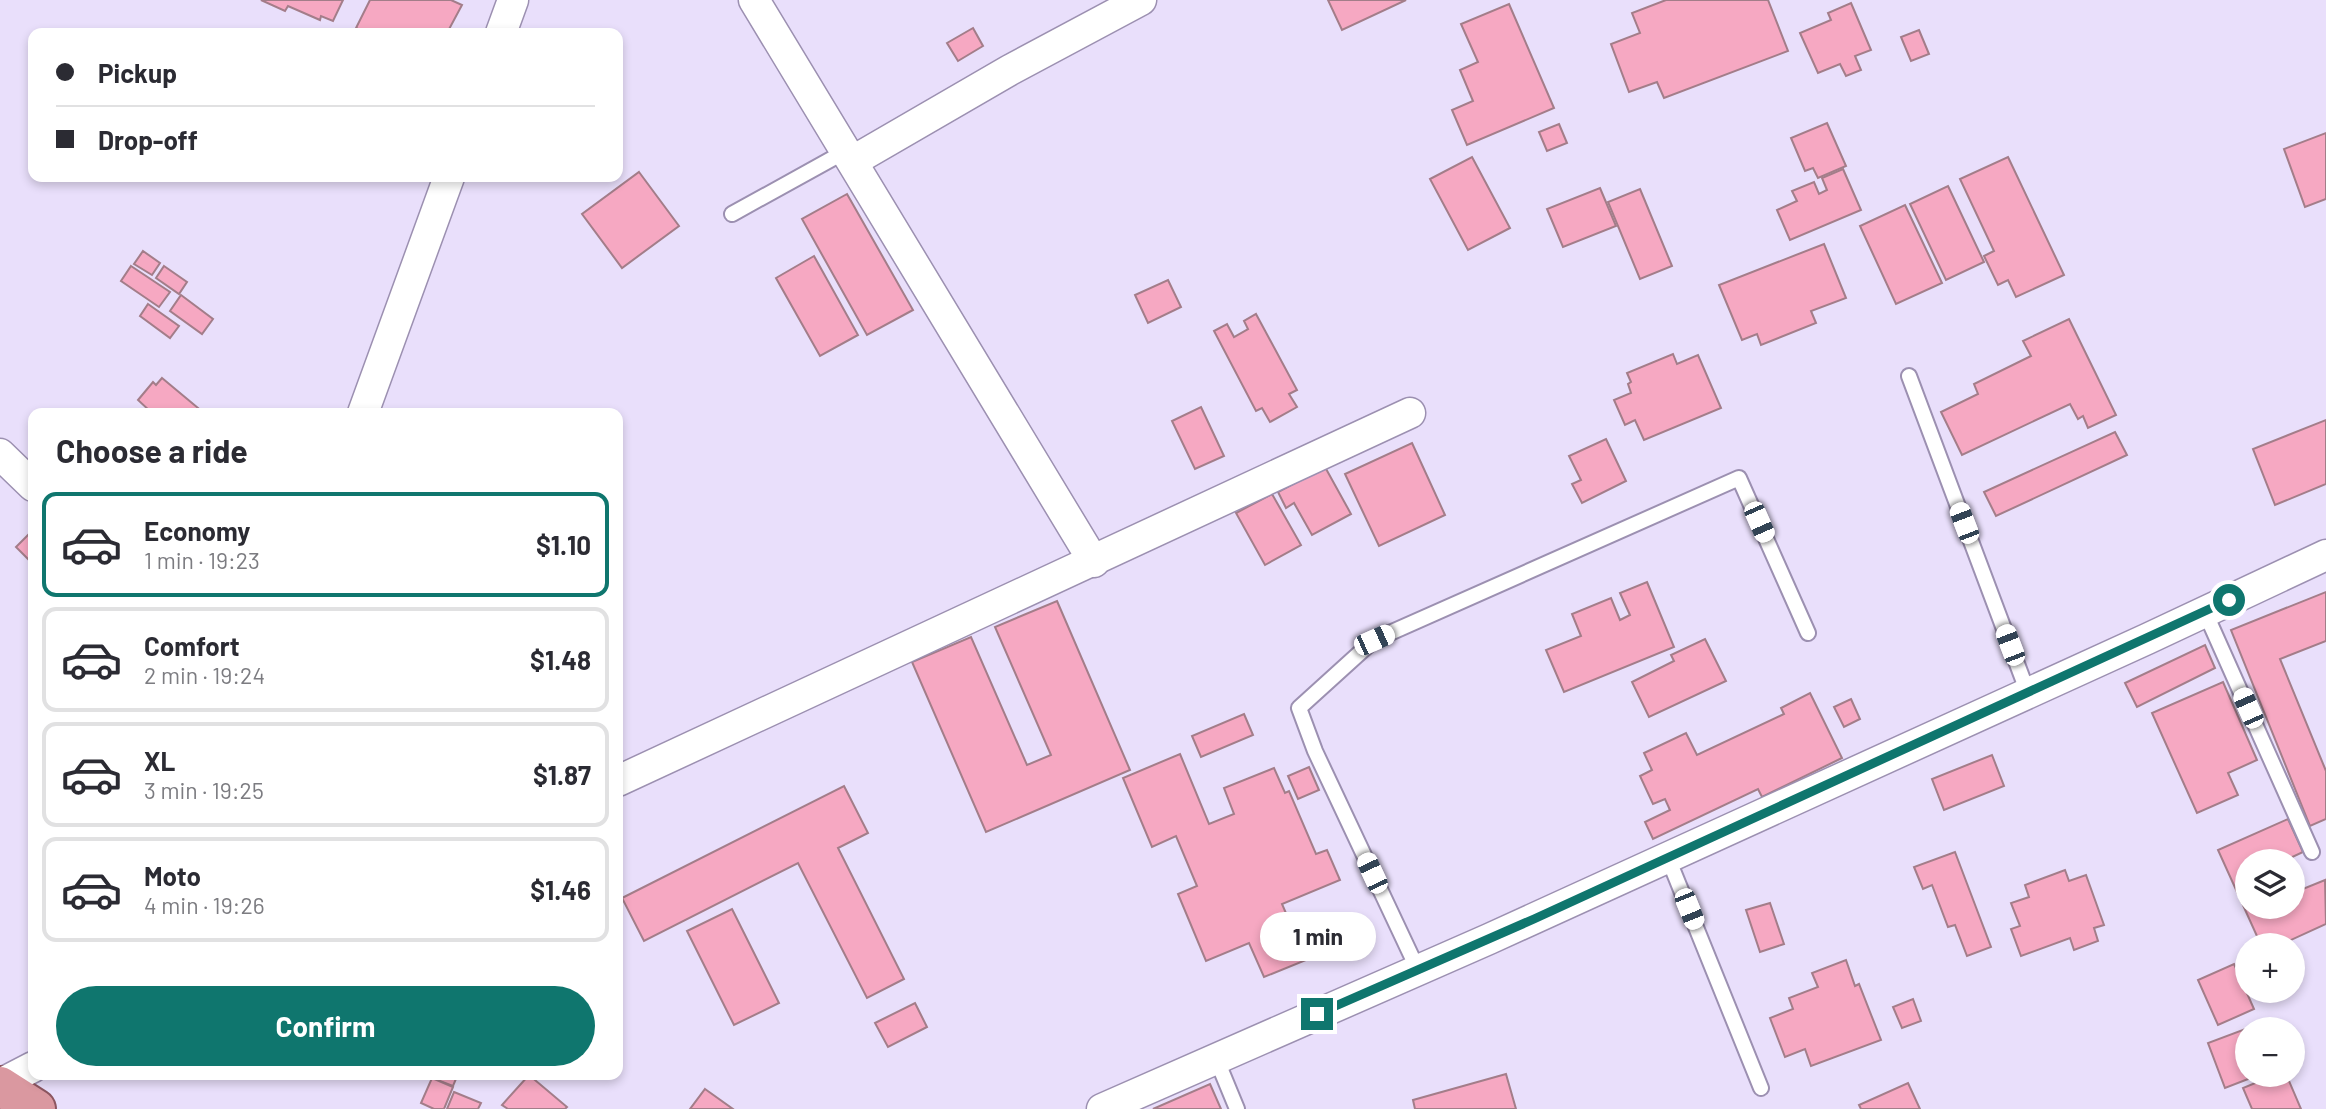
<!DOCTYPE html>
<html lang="en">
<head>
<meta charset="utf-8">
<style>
	body { margin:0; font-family:Barlow,sans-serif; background:#f2f2f3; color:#2b2b33; height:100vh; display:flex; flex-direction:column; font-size:26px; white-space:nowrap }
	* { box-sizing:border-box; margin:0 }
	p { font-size:23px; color:#7c7c81 }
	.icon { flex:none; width:38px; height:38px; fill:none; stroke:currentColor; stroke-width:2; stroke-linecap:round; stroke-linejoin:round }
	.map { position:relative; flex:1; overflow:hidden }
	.side { position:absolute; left:28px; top:408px; width:595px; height:672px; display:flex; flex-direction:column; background:#fff; border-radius:14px; box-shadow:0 4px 10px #0003 }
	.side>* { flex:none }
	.top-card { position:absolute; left:28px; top:28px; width:595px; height:154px; border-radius:14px; box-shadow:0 4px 10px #0003; display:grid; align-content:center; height:154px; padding:0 28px; background:#fff }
	.tools { position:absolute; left:2235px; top:849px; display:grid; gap:14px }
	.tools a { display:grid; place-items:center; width:70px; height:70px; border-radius:50%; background:#fff; box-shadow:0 4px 10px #0003; font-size:35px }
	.end { position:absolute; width:32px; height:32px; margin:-16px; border:9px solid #0f766e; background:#fff; box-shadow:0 0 0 4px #fff }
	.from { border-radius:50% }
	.bubble { position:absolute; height:49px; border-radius:24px; background:#fff; box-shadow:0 4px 10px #0003; font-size:23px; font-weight:700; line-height:49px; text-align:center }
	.car { position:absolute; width:21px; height:42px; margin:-21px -10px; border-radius:9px; box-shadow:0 0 5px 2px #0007; background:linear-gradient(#fff 24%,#345 0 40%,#fff 0 76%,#345 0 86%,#fff 0) }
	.top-card b { display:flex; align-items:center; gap:24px; height:66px; font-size:26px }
	.top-card b+b { border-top:2px solid #e1e1e2 }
	.top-card i { width:18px; height:18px; background:#2b2b33 }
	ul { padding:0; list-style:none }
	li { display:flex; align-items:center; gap:21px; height:105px; margin:0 14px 10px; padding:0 14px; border:4px solid #e1e1e2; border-radius:14px }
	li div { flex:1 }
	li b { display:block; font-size:26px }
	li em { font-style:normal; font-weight:700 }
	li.selected { border-color:#0f766e }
	li>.icon { width:63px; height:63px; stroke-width:1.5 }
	h2 { padding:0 28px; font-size:32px; line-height:84px }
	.primary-button { display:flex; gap:14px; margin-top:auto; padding:14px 28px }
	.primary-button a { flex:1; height:80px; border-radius:42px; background:#0f766e; color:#fff; font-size:28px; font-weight:700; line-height:80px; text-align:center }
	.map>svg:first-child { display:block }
	.building { fill:#f6a8c2; stroke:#a37d89; stroke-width:2 }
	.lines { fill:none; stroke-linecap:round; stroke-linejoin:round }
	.service-casing { stroke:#9c90b1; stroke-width:18 }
	.minor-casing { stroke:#9c90b1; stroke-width:33 }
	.trunk-casing { stroke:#8c5660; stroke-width:42 }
	.service { stroke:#fff; stroke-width:14 }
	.minor { stroke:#fff; stroke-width:30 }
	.trunk { stroke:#da98a0; stroke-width:38 }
	.route { stroke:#0f766e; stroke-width:9 }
</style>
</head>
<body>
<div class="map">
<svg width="2326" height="1109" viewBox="0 0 2326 1109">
	<rect width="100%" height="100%" fill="#e9dffb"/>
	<g class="building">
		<path d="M261,0H343L333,21L321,16L320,20L288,6L285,11Z"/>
		<path d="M370,0H451L462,5L447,33H358L360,30L356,28Z"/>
		<path d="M1328,0H1406L1342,30Z"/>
		<path d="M1666,0H1768L1788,51L1664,98L1657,82L1629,92L1611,44L1640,33L1632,13Z"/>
		<path d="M1851,3L1871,50L1855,56L1861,70L1846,76L1840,64L1818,73L1800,33L1831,20L1828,13Z"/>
		<path d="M1509,4L1554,108L1467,145L1452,110L1473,101L1460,70L1478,62L1461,24Z"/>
		<path d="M973,28L983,46L958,61L947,43Z"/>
		<path d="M1919,30L1929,54L1911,61L1901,37Z"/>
		<path d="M1827,123L1846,166L1818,178L1813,168L1805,171L1791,138Z"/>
		<path d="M1559,124L1567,143L1547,151L1539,132Z"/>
		<path d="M2326,133V199L2305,207L2284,149Z"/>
		<path d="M1472,157L1510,228L1468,250L1430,179Z"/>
		<path d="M2008,157L2064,275L2016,297L2008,280L1998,285L1984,256L1994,251L1960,179Z"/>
		<path d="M1843,169L1861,210L1790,240L1777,210L1797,201L1792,191L1814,182L1819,194L1827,190L1822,178Z"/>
		<path d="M639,172L679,226L622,268L582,214Z"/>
		<path d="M1948,186L1984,262L1946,280L1910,204Z"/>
		<path d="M1600,188L1616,226L1563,247L1547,209Z"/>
		<path d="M1640,189L1672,266L1640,279L1608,202Z"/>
		<path d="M847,194L913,310L867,335L802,219Z"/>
		<path d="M1905,205L1942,283L1896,304L1860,226Z"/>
		<path d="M1824,244L1846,298L1811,311L1816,323L1761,345L1757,334L1742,340L1719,285Z"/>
		<path d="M143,251L160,263L152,275L134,264Z"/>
		<path d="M814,256L858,335L820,356L776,278Z"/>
		<path d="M131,266L170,292L159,307L121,281Z"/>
		<path d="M164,266L187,282L179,294L156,278Z"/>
		<path d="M1168,280L1181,307L1148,323L1135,295Z"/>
		<path d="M181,295L213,319L202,334L170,311Z"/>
		<path d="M148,304L179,326L170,338L140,316Z"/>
		<path d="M1256,314L1297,390L1289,394L1297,407L1270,422L1262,408L1256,411L1214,331L1227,324L1234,337L1248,329L1244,321Z"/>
		<path d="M2069,319L2116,415L2088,428L2083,416L2078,419L2070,404L1962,455L1941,412L1978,394L1974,384L2031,356L2023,341Z"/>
		<path d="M1673,354L1677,364L1698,355L1721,408L1644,440L1635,420L1625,425L1614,400L1631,393L1628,384L1631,382L1627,373Z"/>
		<path d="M162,378L204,413H152L138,400L153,382L156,385Z"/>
		<path d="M1201,407L1224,456L1195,469L1172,421Z"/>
		<path d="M2326,420V484L2275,505L2253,449Z"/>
		<path d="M2115,432L2127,455L1996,516L1984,492Z"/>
		<path d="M1606,439L1626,481L1582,503L1572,484L1581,480L1569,456Z"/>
		<path d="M1412,443L1445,515L1379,546L1345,474Z"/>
		<path d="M1325,467L1351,514L1312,535L1294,503L1286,508L1278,492Z"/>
		<path d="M1272,494L1301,545L1265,565L1236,513Z"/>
		<path d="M33,530V564L16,547Z"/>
		<path d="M1647,582L1674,647L1564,692L1546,650L1581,636L1572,614L1611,598L1620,620L1630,615L1620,593Z"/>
		<path d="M2326,592V641L2280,659L2326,771V819L2310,826L2231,630Z"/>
		<path d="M1057,601L1130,770L986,832L912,662L971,637L1027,765L1051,755L995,627Z"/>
		<path d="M1705,639L1726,681L1649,717L1632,682L1674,661L1671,655Z"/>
		<path d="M2205,645L2215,668L2137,707L2125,683Z"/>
		<path d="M2223,682L2257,760L2228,773L2238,795L2197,813L2152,713Z"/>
		<path d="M1810,693L1842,758L1762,797L1758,789L1653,839L1645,822L1670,810L1665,799L1653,804L1640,776L1652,770L1644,753L1686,733L1697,755L1784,714L1781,708Z"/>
		<path d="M1851,699L1860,719L1844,727L1834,707Z"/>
		<path d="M1244,714L1253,735L1201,757L1192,736Z"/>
		<path d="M1180,754L1209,824L1234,814L1224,788L1274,768L1285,793L1289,791L1316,854L1327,850L1340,880L1282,904L1306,960L1264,977L1249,943L1206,961L1178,894L1197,886L1176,836L1152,847L1123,778Z"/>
		<path d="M1992,755L2004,786L1944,810L1932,779Z"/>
		<path d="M1309,767L1319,790L1298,799L1288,776Z"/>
		<path d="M844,786L868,833L838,848L904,979L867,998L798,863L644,941L622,898Z"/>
		<path d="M2288,819L2303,852L2290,858L2291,861H2247V906H2292V865L2303,889L2325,880L2326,924L2280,945H2261L2218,850Z"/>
		<path d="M1955,852L1991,947L1967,956L1955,925L1948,927L1932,885L1923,889L1914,867Z"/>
		<path d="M2065,870L2069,881L2086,875L2104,925L2094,928L2098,941L2074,950L2070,938L2021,956L2011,929L2020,926L2011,903L2029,897L2025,885Z"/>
		<path d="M1770,903L1784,944L1760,952L1746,910Z"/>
		<path d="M732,909L779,1003L734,1025L687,931Z"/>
		<path d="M1846,960L1855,986L1859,984L1881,1040L1811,1066L1805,1049L1785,1057L1770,1018L1793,1009L1789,998L1818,987L1812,973Z"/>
		<path d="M2234,964L2254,1009L2218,1025L2198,980Z"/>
		<path d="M1913,999L1921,1021L1902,1028L1893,1007Z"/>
		<path d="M915,1003L927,1027L888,1047L875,1023Z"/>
		<path d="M2256,1025L2257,1029H2247V1074H2261L2225,1088L2208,1043Z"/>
		<path d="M434,1074H458L453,1086L432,1078Z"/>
		<path d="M1506,1074L1516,1109H1415L1413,1100Z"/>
		<path d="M2277,1074H2286L2301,1109H2252L2243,1088Z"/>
		<path d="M529,1075L567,1107L565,1109H508L502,1105Z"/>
		<path d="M432,1078L453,1087L444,1109H434L421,1103Z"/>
		<path d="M1908,1083L1920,1109H1861L1859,1105Z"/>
		<path d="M1210,1084L1221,1109H1153Z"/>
		<path d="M705,1089L733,1109H690Z"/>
		<path d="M454,1092L481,1103L478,1109H447Z"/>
	</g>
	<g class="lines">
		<g class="service-casing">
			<g id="service">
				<path d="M732,214L846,151"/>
				<path d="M1909,376L2028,693"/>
				<path d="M2205,612L2312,852"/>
				<path d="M1668,858L1761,1088"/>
				<path d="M1418,970L1315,751L1299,708L1374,640L1739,478L1808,633"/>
				<path d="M1216,1058L1237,1109"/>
			</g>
		</g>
		<g class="minor-casing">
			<g id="minor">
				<path d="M754,0L1094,562"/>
				<path d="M501,33L513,0"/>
				<path d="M853,161L1010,70L1141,0"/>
				<path d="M363,413L449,177"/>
				<path d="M0,454L33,486"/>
				<path d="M618,781L1410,413"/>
				<path d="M0,1084L33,1067"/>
				<path d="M1102,1109L1489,939L2147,639L2326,555"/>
			</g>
		</g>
		<g class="trunk-casing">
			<path id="trunk" d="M0,1086L36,1109"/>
		</g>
		<use href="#service" class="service"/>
		<use href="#minor" class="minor"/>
		<use href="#trunk" class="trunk"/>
	</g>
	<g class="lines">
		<path class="route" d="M1317,1014L1534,919L2229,600"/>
	</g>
</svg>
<div class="tools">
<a><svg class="icon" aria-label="layers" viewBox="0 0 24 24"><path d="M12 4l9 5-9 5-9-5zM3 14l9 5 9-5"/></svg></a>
<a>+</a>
<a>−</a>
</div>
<i class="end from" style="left:2229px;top:600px"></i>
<i class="end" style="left:1317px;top:1014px"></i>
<div class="bubble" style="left:1260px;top:912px;width:116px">1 min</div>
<i class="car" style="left:1759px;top:522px;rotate:156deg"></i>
<i class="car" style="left:1964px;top:523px;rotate:339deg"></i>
<i class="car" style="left:1374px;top:640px;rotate:66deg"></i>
<i class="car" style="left:2010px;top:645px;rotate:339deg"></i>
<i class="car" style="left:2248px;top:708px;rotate:336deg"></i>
<i class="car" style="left:1372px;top:873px;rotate:335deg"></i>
<i class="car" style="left:1689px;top:909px;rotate:158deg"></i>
<div class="top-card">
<b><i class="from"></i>Pickup</b>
<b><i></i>Drop-off</b>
</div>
<section class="side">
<h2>Choose a ride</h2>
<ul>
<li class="selected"><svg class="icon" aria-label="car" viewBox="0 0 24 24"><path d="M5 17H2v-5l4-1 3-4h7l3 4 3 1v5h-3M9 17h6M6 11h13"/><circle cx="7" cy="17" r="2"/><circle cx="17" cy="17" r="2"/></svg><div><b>Economy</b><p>1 min · 19:23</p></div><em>$1.10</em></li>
<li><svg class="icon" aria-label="car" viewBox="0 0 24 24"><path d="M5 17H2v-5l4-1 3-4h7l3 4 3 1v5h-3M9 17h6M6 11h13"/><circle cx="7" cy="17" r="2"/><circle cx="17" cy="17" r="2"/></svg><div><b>Comfort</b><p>2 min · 19:24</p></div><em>$1.48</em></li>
<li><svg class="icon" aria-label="car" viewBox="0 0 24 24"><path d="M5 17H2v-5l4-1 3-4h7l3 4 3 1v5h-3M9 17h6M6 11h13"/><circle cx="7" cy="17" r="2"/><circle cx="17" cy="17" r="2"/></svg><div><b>XL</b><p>3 min · 19:25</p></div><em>$1.87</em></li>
<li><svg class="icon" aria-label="car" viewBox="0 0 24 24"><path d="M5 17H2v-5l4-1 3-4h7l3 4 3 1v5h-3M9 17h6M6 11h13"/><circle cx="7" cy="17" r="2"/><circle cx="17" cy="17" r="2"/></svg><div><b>Moto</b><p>4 min · 19:26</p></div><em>$1.46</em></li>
</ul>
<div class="primary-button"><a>Confirm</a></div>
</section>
</div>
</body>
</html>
